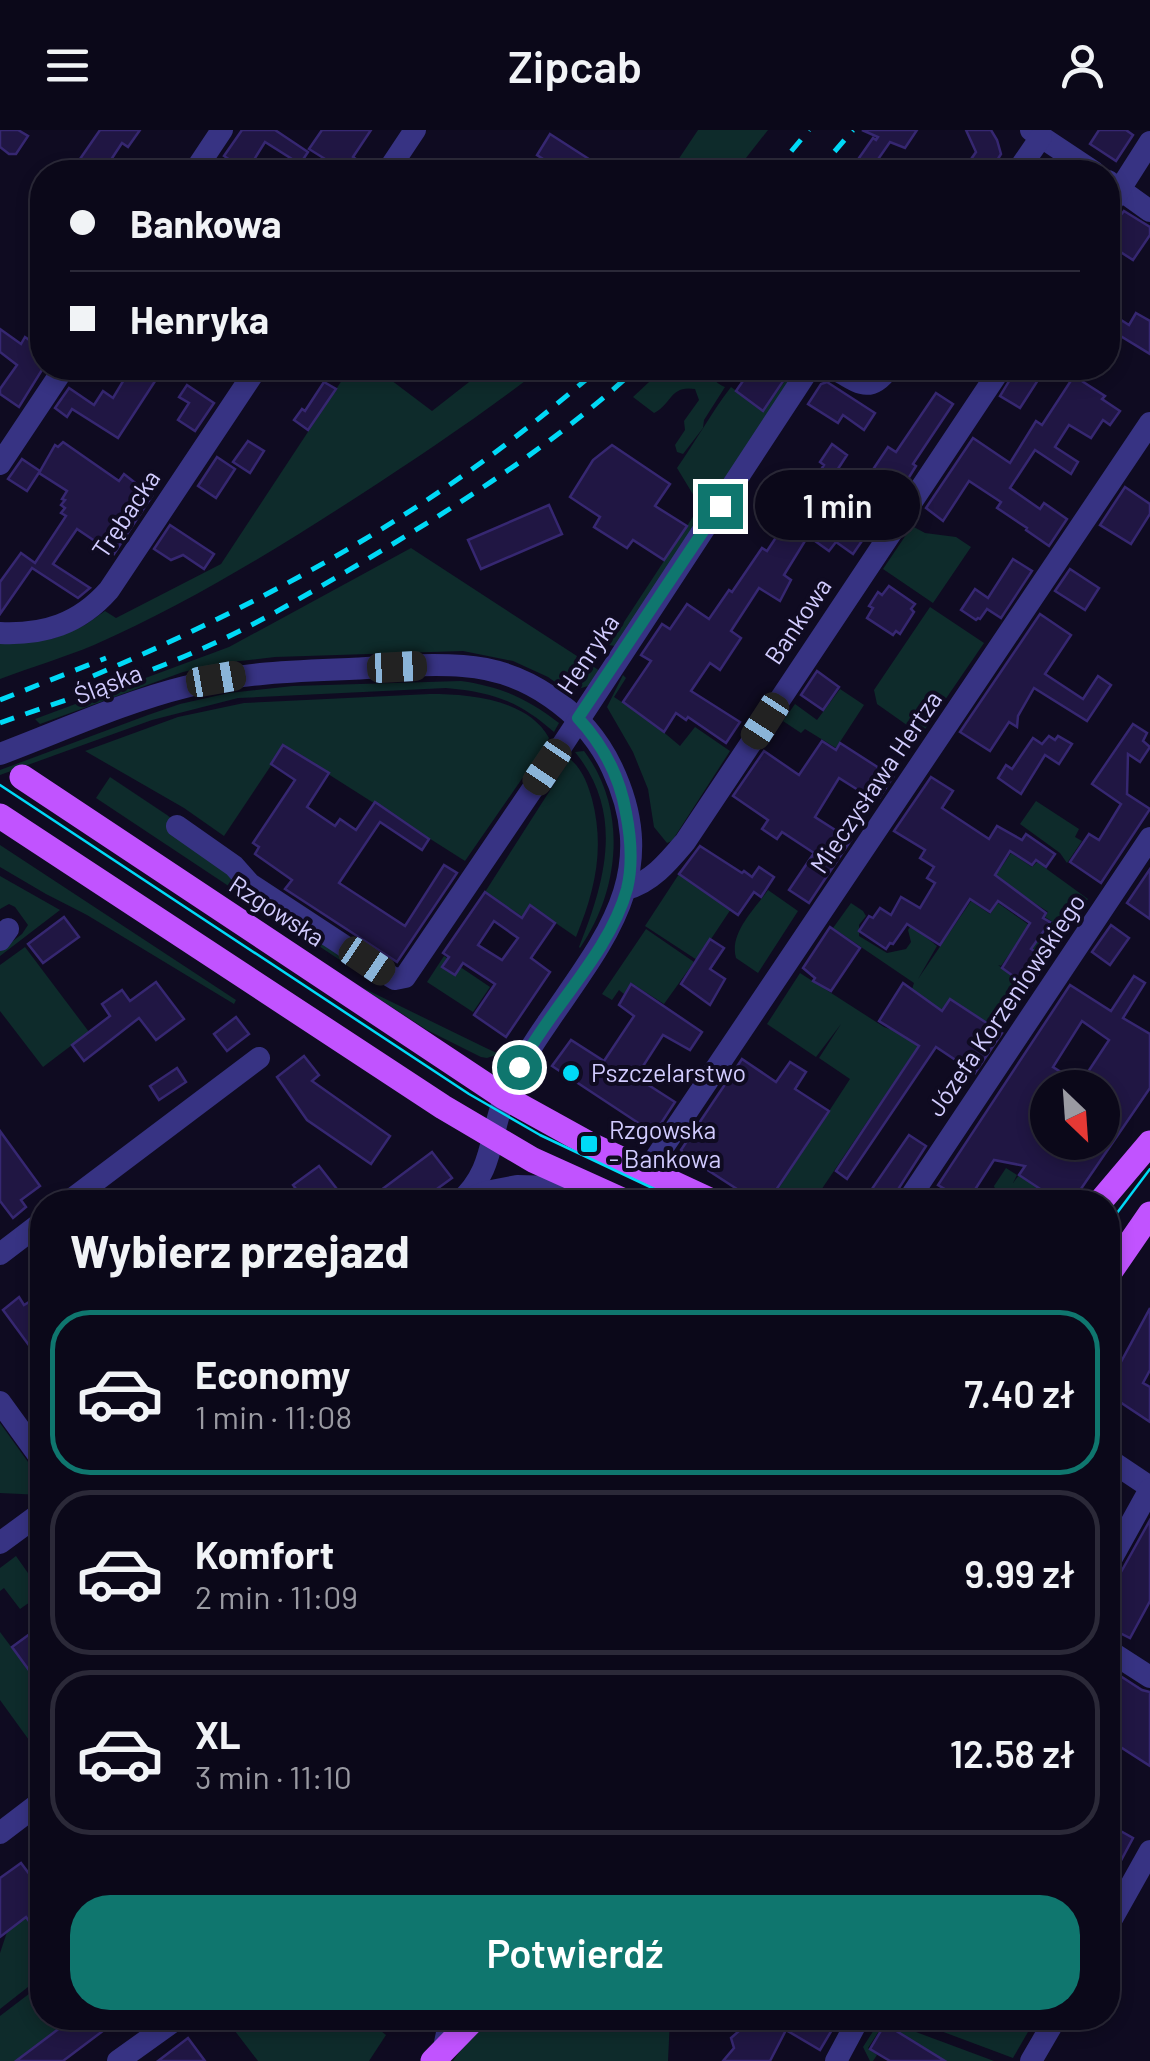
<!DOCTYPE html>
<html lang="pl">
<head>
<meta charset="utf-8">
<style>
	body { margin:0; font-family:Barlow,sans-serif; background:#191626; color:#f1f3f6; height:100vh; display:flex; flex-direction:column; font-size:38px; white-space:nowrap }
	* { box-sizing:border-box; margin:0 }
	p { font-size:32px; color:#9a9aa2 }
	.icon { flex:none; width:55px; height:55px; fill:none; stroke:currentColor; stroke-width:2; stroke-linecap:round; stroke-linejoin:round }
	.map { position:relative; flex:1; overflow:hidden }
	.panel { position:absolute; left:30px; top:1060px; width:1090px; height:840px; display:flex; flex-direction:column; background:#0b0819; border-radius:40px; box-shadow:0 5px 15px #0003,0 0 0 2px #2b2938 }
	.panel>* { flex:none }
	.banner { position:absolute; left:30px; top:30px; width:1090px; height:220px; border-radius:40px; box-shadow:0 5px 15px #0003,0 0 0 2px #2b2938; display:grid; align-content:center; height:220px; padding:0 40px; background:#0b0819 }
	.needle { width:65px; rotate:155deg }
	.controls { position:absolute; left:1030px; top:940px; display:grid; gap:20px }
	.controls a { display:grid; place-items:center; width:90px; height:90px; border-radius:50%; background:#0b0819; box-shadow:0 5px 15px #0003,0 0 0 2px #2b2938; font-size:50px }
	.end { position:absolute; width:45px; height:45px; margin:-22px; border:12px solid #0f766e; background:#fff; box-shadow:0 0 0 5px #fff }
	.from { border-radius:50% }
	.bubble { position:absolute; height:70px; border-radius:35px; background:#0b0819; box-shadow:0 5px 15px #0003,0 0 0 2px #2b2938; font-size:32px; font-weight:600; line-height:70px; text-align:center }
	.car { position:absolute; width:30px; height:60px; margin:-30px -15px; border-radius:12px; box-shadow:0 0 8px 2px #0007; background:linear-gradient(#222 24%,#8ab4d8 0 40%,#222 0 76%,#8ab4d8 0 86%,#222 0) }
	.banner b { display:flex; align-items:center; gap:35px; height:95px; font-size:38px }
	.banner b+b { border-top:2px solid #2b2938 }
	.banner i { width:25px; height:25px; background:#f1f3f6 }
	ul { padding:0; list-style:none }
	li { display:flex; align-items:center; gap:30px; height:165px; margin:0 20px 15px; padding:0 20px; border:5px solid #2b2938; border-radius:40px }
	li div { flex:1 }
	li b { display:block; font-size:38px }
	li em { font-style:normal; font-weight:600 }
	li.on { border-color:#0f766e }
	li>.icon { width:90px; height:90px; stroke-width:1.5 }
	h2 { padding:0 40px; font-size:45px; line-height:120px }
	.button { display:flex; gap:20px; margin-top:auto; padding:20px 40px }
	.button a { flex:1; height:115px; border-radius:40px; background:#0f766e; color:#fff; font-size:40px; font-weight:600; line-height:115px; text-align:center }
	header { display:flex; justify-content:space-between; align-items:center; height:130px; padding:0 40px; background:#0b0819; font-size:45px; font-weight:600 }
	.map>svg:first-child { display:block }
	.green { fill:#0e2b2b }
	.building { fill:#201643; stroke:#362771; stroke-width:2.5; fill-rule:evenodd }
	.lines { fill:none; stroke-linecap:round; stroke-linejoin:round }
	.minor { stroke:#373383; stroke-width:22 }
	.major { stroke:#c153ff; stroke-width:25 }
	.tram { stroke:#00daf7; stroke-width:2.5 }
	.rail { stroke:#00daf7; stroke-width:5; stroke-dasharray:15 12; stroke-linecap:butt }
	.route { stroke:#0f766e; stroke-width:12 }
	.poi-dot { fill:#00daf7; stroke:#0f0b21; stroke-width:4 }
	.labels { text-anchor:middle; stroke-width:8; stroke-linejoin:round; paint-order:stroke }
	.street-label { font-size:25px; fill:#d2ccff; stroke:#0f0b21 }
	.poi-label { font-size:25px; fill:#d2ccff; stroke:#0f0b21; text-anchor:start }
</style>
</head>
<body>
<header><svg class="icon" aria-label="menu" viewBox="0 0 24 24"><path d="M4 6h16M4 12h16M4 18h16"/></svg>Zipcab<svg class="icon" aria-label="person" viewBox="0 0 24 24"><circle cx="12" cy="8" r="4"/><path d="M4 21q1-7 8-7t8 7"/></svg></header>
<div class="map">
<svg width="1150" height="1931" viewBox="0 0 1150 1931">
	<rect width="100%" height="100%" fill="#0f0b21"/>
	<g class="green">
		<path d="M698,0H768L735,42H670Z"/>
		<path d="M350,238H375L432,281L487,238H542C484,283 423,324 360,365C275,420 187,474 94,515C63,528 31,537 0,549V511L52,509L85,495L105,481L116,488L221,434Z"/>
		<path d="M664,238C674,237 689,235 698,238C709,242 714,253 725,257L704,290L703,298L683,324L677,322L675,315L685,300L684,291L699,270L695,259C670,255 672,274 654,283L633,267Z"/>
		<path d="M794,238H802L615,516L609,515L700,376L677,338C696,311 711,283 731,257L764,281Z"/>
		<path d="M912,396L925,403L956,407L971,417L933,473L883,439Z"/>
		<path d="M411,418L600,541L591,555L569,562L548,547L513,531L463,521L275,527L231,532L183,542L40,594L35,589L229,517Z"/>
		<path d="M930,477L984,513L921,605L877,574L874,560Z"/>
		<path d="M623,545L626,548L614,567L648,589L680,616L695,597L730,621L672,711L667,713L654,697L648,659L633,622L607,577Z"/>
		<path d="M461,551C502,557 526,568 559,593L554,602C519,571 492,562 446,558L238,568L152,590L0,645V640L148,585L180,574L229,563L293,556Z"/>
		<path d="M840,559L864,575L836,618L805,599L801,603L783,591L795,574L817,590Z"/>
		<path d="M430,564C469,564 528,569 549,608L546,614L465,731L284,616L224,706L184,678L85,621L178,587L244,573Z"/>
		<path d="M584,621C628,679 620,760 580,818L579,817C605,752 625,683 575,622Z"/>
		<path d="M570,629C582,639 588,654 592,669C605,719 595,761 576,807L531,776L523,787L485,762Z"/>
		<path d="M110,647L167,685L376,850L358,842L96,668Z"/>
		<path d="M1036,671L1079,699L1075,707L1082,711L1067,733L1060,723L1020,694Z"/>
		<path d="M0,715L236,870L234,874L87,785L46,764L0,737Z"/>
		<path d="M1011,723L1032,737L1037,732L1088,769L1058,811L1046,802L1053,792L1045,787L1048,782L990,743L993,739L998,742Z"/>
		<path d="M679,744L731,779L697,830L645,796Z"/>
		<path d="M0,746L60,780L0,826V821L22,804L28,795L15,777L9,774L0,779Z"/>
		<path d="M768,760L798,781L758,843L736,828C729,803 754,780 768,760Z"/>
		<path d="M971,771L990,784L998,773L1056,814L1047,828L1019,810L1001,836L998,835L1030,858L1002,903L950,869L813,1072H778L771,1070L850,949L819,928L841,894L816,927L767,894L800,843L884,897L898,902L914,853L833,798L851,773L863,781L866,786L859,795V806L887,823L906,819L911,812L908,800L911,795L937,816L918,849Z"/>
		<path d="M646,799L694,832L664,874L631,853L624,864L619,860L612,870L602,864Z"/>
		<path d="M25,817L89,902L43,937L0,881V835Z"/>
		<path d="M444,826L490,857L473,882L427,852Z"/>
		<path d="M361,857L486,918L499,924L487,928L481,927L427,900Z"/>
		<path d="M1006,1038L1017,1045L1013,1053L1019,1045L1060,1072H1000L994,1056Z"/>
		<path d="M0,1293L41,1350L42,1365L0,1363Z"/>
		<path d="M16,1426L42,1463V1473L35,1478L30,1472L20,1479L4,1458L0,1461V1438Z"/>
		<path d="M0,1502L42,1558V1628L0,1570Z"/>
		<path d="M0,1753L42,1809V1846L0,1879V1823L7,1802L0,1792Z"/>
		<path d="M42,1854V1888H73L16,1931H0V1886Z"/>
		<path d="M225,1888H238L245,1897L259,1888H350L353,1891C360,1885 379,1886 387,1891L381,1901L386,1905L369,1931H258Z"/>
		<path d="M493,1888H670L668,1931H453L462,1918Z"/>
		<path d="M906,1888H1036L1013,1928Z"/>
		<path d="M881,1889L994,1931H946L884,1893L868,1918L877,1925L873,1931H870L863,1917Z"/>
	</g>
	<g class="building">
		<path d="M0,0H18L28,6L16,24H9L0,17Z"/>
		<path d="M100,0H140L128,17L122,13L103,42H71Z"/>
		<path d="M242,0H275L308,22L300,34L265,12L247,41L224,26Z"/>
		<path d="M322,0H371L353,27L372,40V42H346L309,19Z"/>
		<path d="M862,0H917L905,18L890,12L872,38L859,28L873,8L876,10L878,7Z"/>
		<path d="M966,0H991L997,10L1001,24L990,42H962L976,22Z"/>
		<path d="M1099,0H1126L1133,5L1116,31L1090,14Z"/>
		<path d="M550,4L609,42H563L537,25Z"/>
		<path d="M1124,81L1150,97V105L1133,130L1108,114V101Z"/>
		<path d="M1136,183L1150,191V224L1114,202L1121,190L1129,195Z"/>
		<path d="M0,199L21,214L25,207L42,219V240L19,277L0,264V259L17,235L0,222Z"/>
		<path d="M131,238H153L161,242L118,308L72,279L67,287L55,278L69,258L94,275L103,261L113,268Z"/>
		<path d="M752,238H792L763,281L736,261Z"/>
		<path d="M1017,238H1043L1038,246L1040,247L1020,278L1000,266Z"/>
		<path d="M1074,246L1105,266L1102,269L1120,281L1110,295L1103,290L1091,308L1069,295L1055,317L1078,332L1071,344L1035,320L1010,358L1040,379L1044,373L1067,389L1049,416L1026,400L1027,398L997,378L1001,372L969,351L943,391L926,378L973,308L1010,333L1036,291L1042,295Z"/>
		<path d="M324,252L336,259L308,300L294,290L302,279L305,281Z"/>
		<path d="M827,252L875,283L864,300L843,285L838,293L808,274L821,254Z"/>
		<path d="M187,255L214,273L195,301L178,290L189,273L179,267Z"/>
		<path d="M936,263L953,274L913,334L916,336L888,381L858,362L888,317L896,322Z"/>
		<path d="M248,311L264,321L250,343L233,332Z"/>
		<path d="M63,312L119,351L124,344L152,366L114,424L77,399L53,434L90,458L78,468L32,438L0,484V452L21,423L35,433L66,386L61,383L65,378L61,375L65,370L62,369L67,361L39,343L55,315L58,317Z"/>
		<path d="M832,314L847,325L834,345L858,362L843,389L866,405L853,424L836,412L829,421L808,406L784,445L791,450L780,471L759,458L731,501L741,508L720,540L710,533L691,561L740,592L726,613L688,587L686,590L676,583L664,602L623,572L651,531L641,525L662,494L670,499L687,474L709,489L729,460L732,462L762,418L767,421L824,335L820,332Z"/>
		<path d="M612,315L670,354L655,376L687,396L664,430L633,410L627,418L594,397L600,387L570,367L593,330Z"/>
		<path d="M217,327L235,339L216,368L198,356Z"/>
		<path d="M22,329L40,341L27,361L8,349Z"/>
		<path d="M1125,357L1150,374V384L1131,414L1100,395Z"/>
		<path d="M549,375L562,404L481,439L468,410Z"/>
		<path d="M170,395L214,424L204,439L183,425L171,430L154,419Z"/>
		<path d="M1013,429L1032,441L1001,488L987,479L980,489L978,488L976,490L961,480L975,459L988,468Z"/>
		<path d="M1070,439L1099,458L1085,480L1055,461Z"/>
		<path d="M889,456L915,474L911,479L914,482L900,504L896,501L893,505L867,488L873,478L869,476L878,462L882,465Z"/>
		<path d="M1040,484L1071,505L1045,544L1083,569L1098,546L1111,555L1087,591L1034,558L1018,586L1017,597L1009,592L990,621L960,602Z"/>
		<path d="M817,541L839,557L823,580L801,565Z"/>
		<path d="M1133,594L1147,603L1143,611L1150,617L1140,632L1128,624L1127,664L1150,679L1101,753L1070,732L1089,704L1099,710L1121,674L1092,654Z"/>
		<path d="M1049,606L1055,610L1058,606L1072,614L1059,634L1045,625L1021,664L998,648L1006,635L1012,639L1033,608L1042,614Z"/>
		<path d="M822,611L836,620L840,613L893,647L880,667L869,659L866,665L839,648L815,687L851,710L809,773L789,760L814,723L782,702L777,709L762,699L768,690L733,666L764,621L799,645Z"/>
		<path d="M283,615L329,643L307,677L335,696L340,689L356,700L375,672L429,709L422,720L380,692L339,753L405,796L444,735L457,743L397,832L285,759L292,750L255,724L259,717L253,713L295,650L271,634Z"/>
		<path d="M931,647L953,661L942,678L989,709L997,696L1022,710L1026,704L1055,724L1046,737L1036,730L1032,735L1010,721L995,745L1046,783L1043,788L1050,792L1031,819L1047,829L1030,858L1002,838L1030,793L998,771L990,782L970,769L940,815L907,794L893,814L890,813L886,819L859,801L869,786L873,788L880,778L891,785L901,767L920,778L935,753L927,748L934,737L920,728L925,720L894,701Z"/>
		<path d="M700,716L742,743L744,741L752,747L759,737L774,747L761,767L754,762L738,785L679,744Z"/>
		<path d="M1150,739V789L1127,773Z"/>
		<path d="M485,762L522,788L530,775L555,793L531,828L550,842L506,907L474,885L495,854L463,833L455,845L442,837L449,827L443,823ZM494,791L518,808L502,830L478,815Z"/>
		<path d="M64,787L79,807L43,833L28,814Z"/>
		<path d="M1111,795L1129,808L1110,835L1092,822Z"/>
		<path d="M830,797L860,818L831,861L813,851L815,848L803,838Z"/>
		<path d="M710,809L724,818L710,839L725,849L710,875L681,854Z"/>
		<path d="M1134,846L1145,853L1123,888L1150,904V958L1072,1072H1060L1019,1045L1025,1036L994,1030L967,1072L938,1055L1070,855L1111,881ZM1082,891L1109,910L1080,954L1053,937ZM1048,958H1102V1012H1048Z"/>
		<path d="M156,852L184,889L156,910L139,888L84,931L72,915L110,886L102,874L122,860L130,871Z"/>
		<path d="M903,853L942,881L950,869L1002,903L975,943L936,917L847,1049L836,1041L919,916L879,891Z"/>
		<path d="M631,854L702,902L690,920L663,905L636,947L675,972L656,1001L652,1002L552,936L571,910L604,931L634,886L619,875Z"/>
		<path d="M236,887L249,904L227,921L214,904Z"/>
		<path d="M304,926L319,945L312,951L390,1006L371,1034L307,990L277,947Z"/>
		<path d="M742,929L776,952L790,932L806,942L795,959L829,981L768,1072H757L686,1026L681,1020Z"/>
		<path d="M177,938L186,952L159,970L150,956Z"/>
		<path d="M0,1001L40,1056L21,1070L26,1077L13,1088L0,1071Z"/>
		<path d="M909,1005L926,1016L890,1072H863Z"/>
		<path d="M432,1022L452,1048L419,1072H365Z"/>
		<path d="M319,1036L347,1072H306L293,1055Z"/>
		<path d="M19,1167L24,1175L34,1169L42,1180V1233L3,1180Z"/>
		<path d="M1150,1178V1240L1143,1253L1150,1257V1292L1108,1264V1256Z"/>
		<path d="M1150,1390V1471L1130,1508L1108,1497V1454L1121,1442Z"/>
		<path d="M42,1495V1558L12,1517Z"/>
		<path d="M1108,1538L1142,1560L1150,1562V1636L1108,1609Z"/>
		<path d="M1108,1694L1133,1708L1108,1755Z"/>
		<path d="M21,1733L42,1761V1809L26,1787L0,1807V1748Z"/>
		<path d="M73,1888H120L63,1931H16Z"/>
		<path d="M733,1888H760L786,1900L770,1931H723L734,1918L731,1908L739,1901Z"/>
		<path d="M793,1888L805,1894L808,1888H839L820,1920L786,1900Z"/>
		<path d="M885,1894L945,1931H890L870,1919Z"/>
		<path d="M188,1908L205,1931H158Z"/>
	</g>
	<g class="lines">
		<g class="minor">
			<path d="M1031,0L1094,42"/>
			<path d="M194,42L222,0"/>
			<path d="M387,42L415,0"/>
			<path d="M1017,42L1041,7"/>
			<path d="M1108,51L1150,81"/>
			<path d="M1108,78L1150,12"/>
			<path d="M833,238C857,251 869,266 889,238"/>
			<path d="M0,334L64,238"/>
			<path d="M0,503C44,505 79,494 109,460L257,238"/>
			<path d="M0,624C59,602 124,572 185,557C239,543 293,541 349,539C387,537 425,533 463,536C526,540 585,581 612,638C662,744 605,808 548,892C532,915 517,938 506,964C489,1003 495,1041 459,1072"/>
			<path d="M177,696L234,736L250,754L390,846L395,849L405,847L563,614L805,245L813,238"/>
			<path d="M626,759C651,753 669,731 685,712L1001,238"/>
			<path d="M0,810L8,799"/>
			<path d="M647,1041L1150,293"/>
			<path d="M463,1071L486,1062L517,1056L594,1058"/>
			<path d="M68,1072L259,928"/>
			<path d="M907,1072L1150,708"/>
			<path d="M0,1124L42,1092"/>
			<path d="M0,1272L42,1330"/>
			<path d="M1108,1329L1150,1357"/>
			<path d="M0,1413L42,1382"/>
			<path d="M1108,1435L1150,1359"/>
			<path d="M1108,1520L1150,1547"/>
			<path d="M0,1703L42,1671"/>
			<path d="M1108,1796L1150,1721"/>
			<path d="M444,1918L450,1888"/>
			<path d="M118,1931L178,1888"/>
			<path d="M836,1931L859,1888"/>
			<path d="M1031,1931L1056,1888"/>
		</g>
		<g class="major">
			<path d="M22,647L504,967L589,1014L714,1072"/>
			<path d="M0,686L443,977L533,1030L626,1072"/>
			<path d="M1100,1072L1150,1013"/>
			<path d="M1108,1145L1150,1084"/>
			<path d="M433,1931L475,1888"/>
		</g>
		<g class="tram">
			<path d="M0,655L469,964L540,1005L682,1072"/>
			<path d="M1108,1095L1150,1039"/>
		</g>
		<g class="rail">
			<path d="M774,42L809,0"/>
			<path d="M817,42L853,0"/>
			<path d="M93,546C238,484 379,410 505,315C538,290 569,264 600,238"/>
			<path d="M0,570L106,528"/>
			<path d="M0,593C66,569 135,549 199,520C257,495 311,462 366,430C462,373 555,314 637,238"/>
		</g>
	</g>
	<g class="lines">
		<path class="route" d="M519,937C550,878 609,824 627,759C633,734 631,708 626,683C620,647 603,615 578,588L720,376"/>
	</g>
	<g class="poi-dot">
		<circle cx="571" cy="943" r="10"/>
		<rect x="579" y="1004" width="20" height="20" rx="5"/>
	</g>
	<g class="labels">
		<g class="street-label">
			<text transform="translate(126 384) rotate(-56)" y="9">Trębacka</text>
			<text transform="translate(798 491) rotate(-56)" y="9">Bankowa</text>
			<text transform="translate(588 524) rotate(-56)" y="9">Henryka</text>
			<text transform="translate(108 554) rotate(-21)" y="9">Śląska</text>
			<text transform="translate(876 652) rotate(-56)" y="9">Mieczysława Hertza</text>
			<text transform="translate(277 781) rotate(33)" y="9">Rzgowska</text>
			<text transform="translate(1006 875) rotate(-56)" y="9">Józefa Korzeniowskiego</text>
		</g>
		<g class="poi-label">
			<text x="591" y="952">Pszczelarstwo</text>
			<text x="609" y="1009">Rzgowska<tspan x="609" dy="29">- Bankowa</tspan></text>
		</g>
	</g>
</svg>
<div class="controls">
<a><svg class="needle" viewBox="-14 -14 28 28"><path d="M0-13l5 13h-10z" fill="#e53935"/><path d="M0 13l5-13h-10z" fill="#9a9aa2"/></svg></a>
</div>
<i class="end from" style="left:519px;top:937px"></i>
<i class="end" style="left:720px;top:376px"></i>
<div class="bubble" style="left:755px;top:340px;width:165px">1 min</div>
<i class="car" style="left:397px;top:537px;rotate:87deg"></i>
<i class="car" style="left:216px;top:549px;rotate:80deg"></i>
<i class="car" style="left:765px;top:591px;rotate:213deg"></i>
<i class="car" style="left:547px;top:637px;rotate:214deg"></i>
<i class="car" style="left:367px;top:831px;rotate:124deg"></i>
<div class="banner">
<b><i class="from"></i>Bankowa</b>
<b><i></i>Henryka</b>
</div>
<section class="panel">
<h2>Wybierz przejazd</h2>
<ul>
<li class="on"><svg class="icon" aria-label="car" viewBox="0 0 24 24"><path d="M5 17H2v-5l4-1 3-4h7l3 4 3 1v5h-3M9 17h6M6 11h13"/><circle cx="7" cy="17" r="2"/><circle cx="17" cy="17" r="2"/></svg><div><b>Economy</b><p>1 min · 11:08</p></div><em>7.40 zł</em></li>
<li><svg class="icon" aria-label="car" viewBox="0 0 24 24"><path d="M5 17H2v-5l4-1 3-4h7l3 4 3 1v5h-3M9 17h6M6 11h13"/><circle cx="7" cy="17" r="2"/><circle cx="17" cy="17" r="2"/></svg><div><b>Komfort</b><p>2 min · 11:09</p></div><em>9.99 zł</em></li>
<li><svg class="icon" aria-label="car" viewBox="0 0 24 24"><path d="M5 17H2v-5l4-1 3-4h7l3 4 3 1v5h-3M9 17h6M6 11h13"/><circle cx="7" cy="17" r="2"/><circle cx="17" cy="17" r="2"/></svg><div><b>XL</b><p>3 min · 11:10</p></div><em>12.58 zł</em></li>
</ul>
<div class="button"><a>Potwierdź</a></div>
</section>
</div>
</body>
</html>
